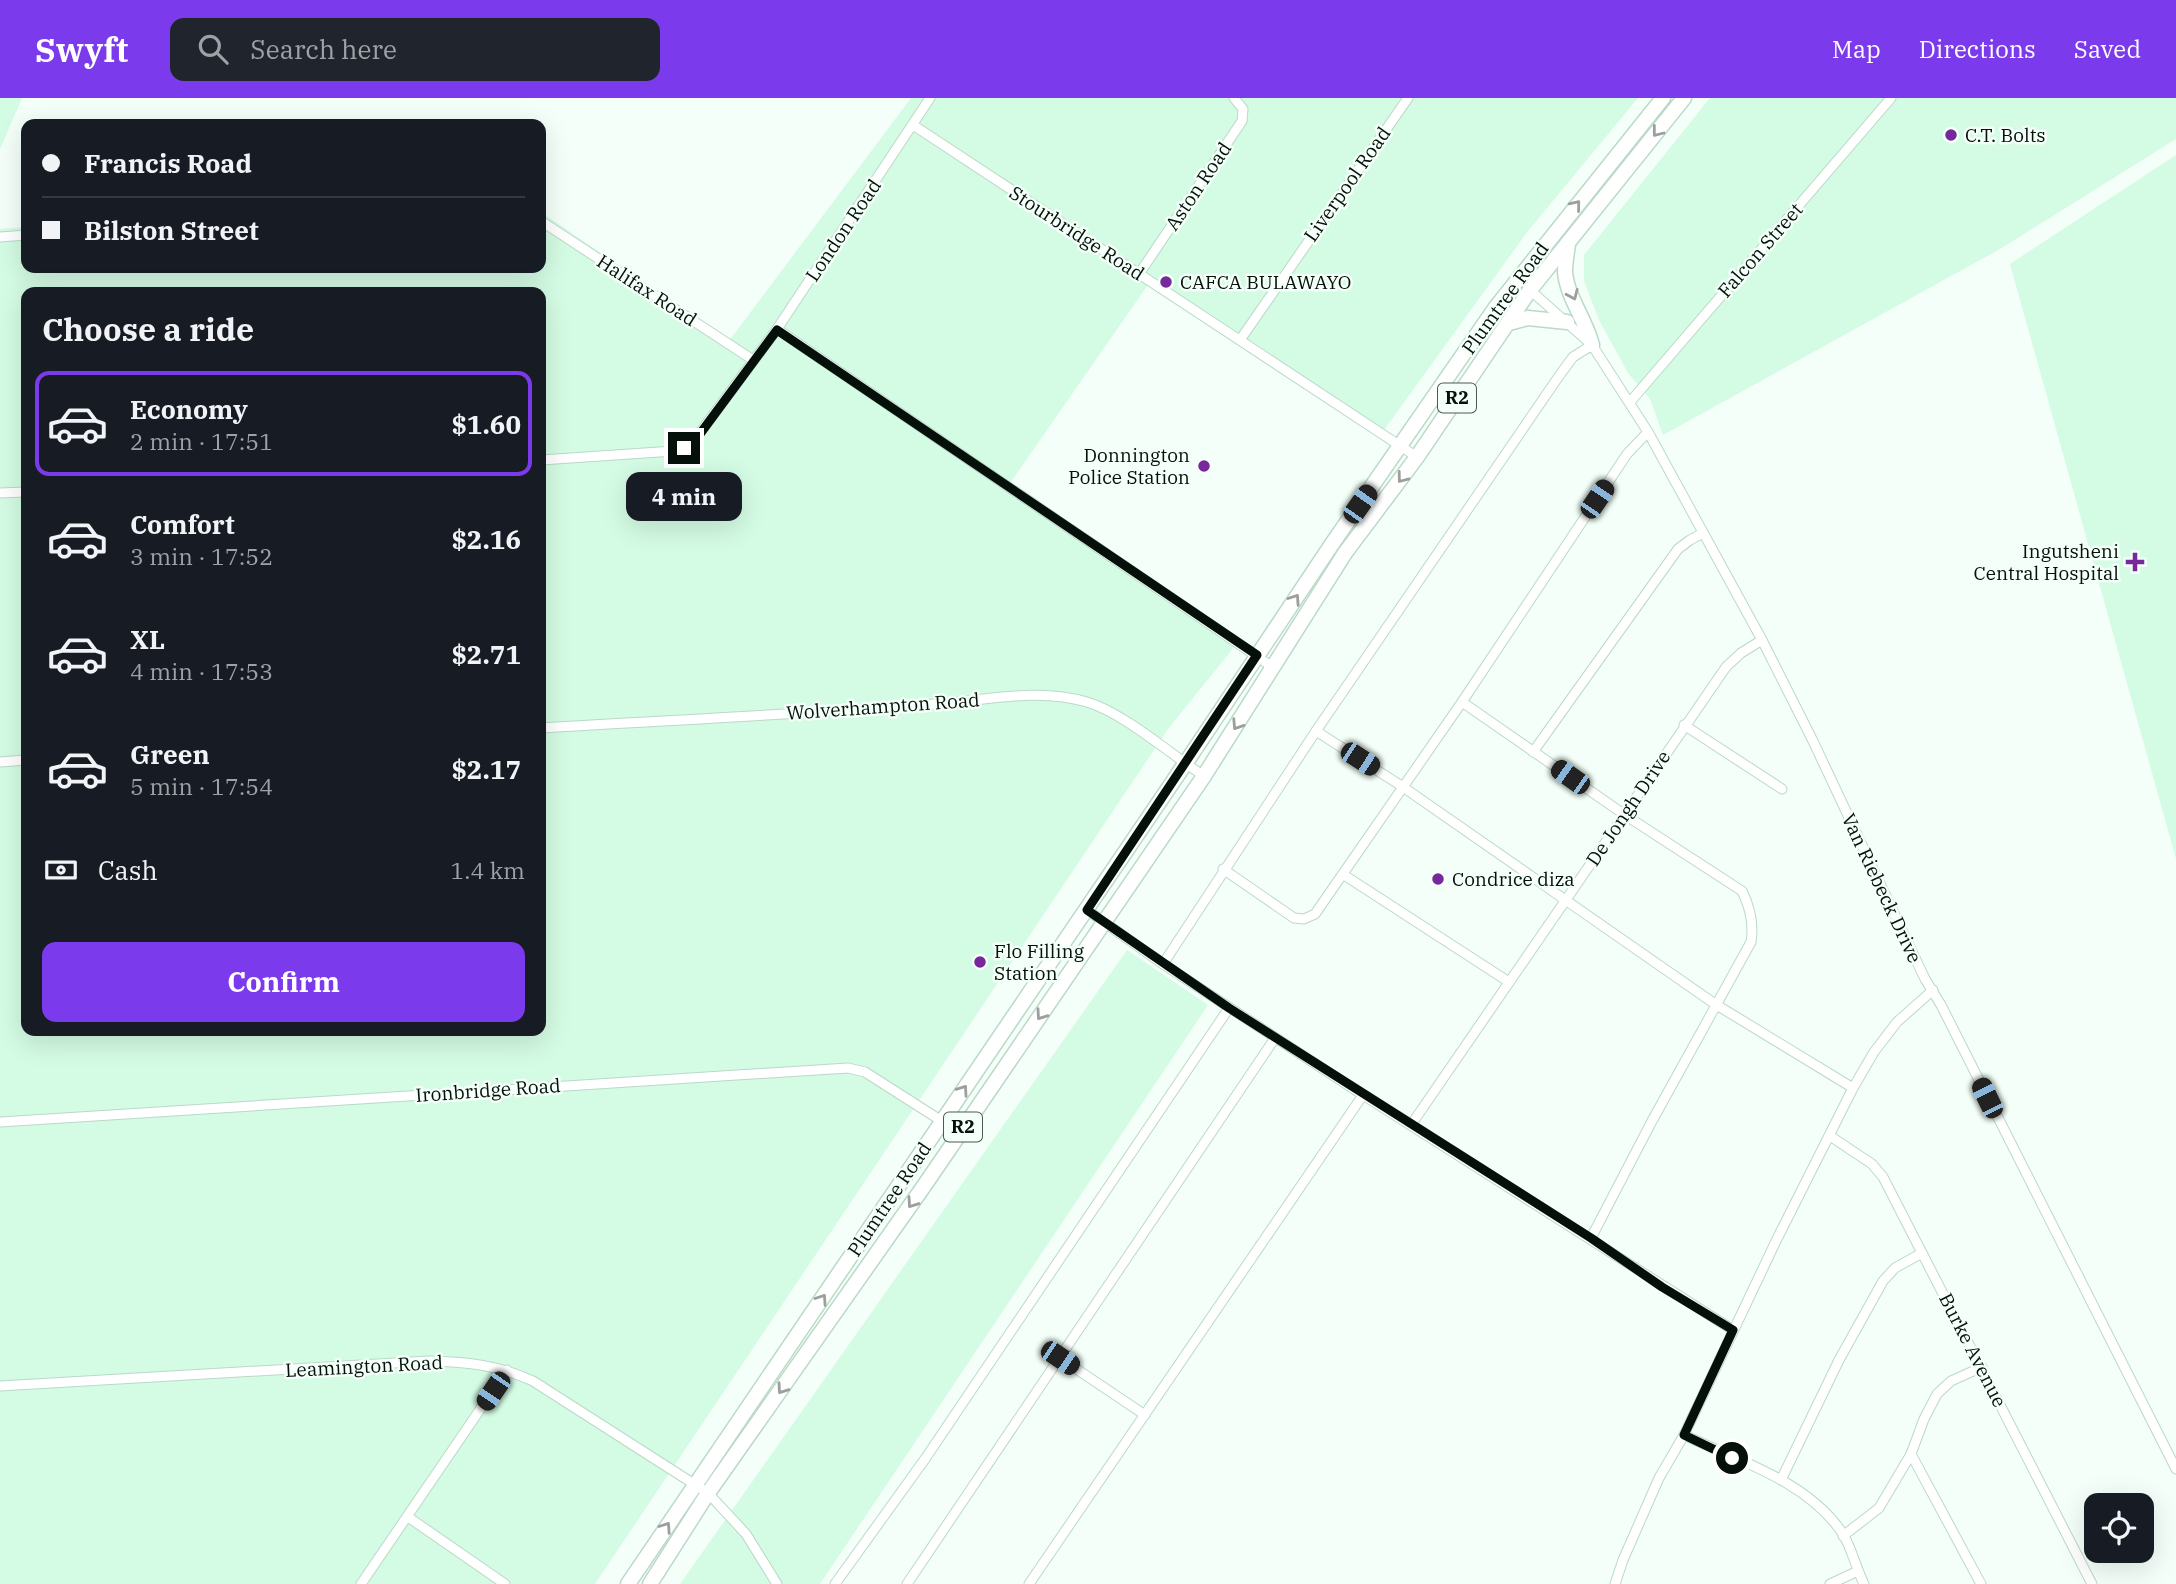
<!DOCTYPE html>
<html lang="en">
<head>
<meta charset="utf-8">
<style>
	body { margin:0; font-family:"IBM Plex Serif",serif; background:#20242c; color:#f1f3f6; height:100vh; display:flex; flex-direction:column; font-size:26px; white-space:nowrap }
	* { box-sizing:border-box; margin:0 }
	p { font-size:23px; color:#9ea1a6 }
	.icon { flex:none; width:38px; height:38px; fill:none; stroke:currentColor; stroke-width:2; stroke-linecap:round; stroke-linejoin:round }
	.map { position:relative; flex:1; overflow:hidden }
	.drawer { position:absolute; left:21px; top:189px; width:525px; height:749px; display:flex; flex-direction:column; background:#171b24; border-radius:14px; box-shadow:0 7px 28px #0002 }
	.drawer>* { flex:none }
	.top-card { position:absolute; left:21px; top:21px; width:525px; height:154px; border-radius:14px; box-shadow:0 7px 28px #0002; display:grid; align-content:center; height:154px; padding:0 21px; background:#171b24 }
	.buttons { position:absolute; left:2084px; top:1395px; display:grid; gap:14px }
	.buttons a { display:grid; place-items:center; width:70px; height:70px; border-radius:14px; background:#171b24; box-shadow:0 7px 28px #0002; font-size:35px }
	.end { position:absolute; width:32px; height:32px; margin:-16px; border:9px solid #06100a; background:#fff; box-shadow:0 0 0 4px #fff }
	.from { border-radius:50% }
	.bubble { position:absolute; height:49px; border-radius:14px; background:#171b24; box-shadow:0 7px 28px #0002; font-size:23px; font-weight:700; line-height:49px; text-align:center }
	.car { position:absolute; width:21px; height:42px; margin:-21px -10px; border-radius:9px; box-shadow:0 0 5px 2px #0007; background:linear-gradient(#222 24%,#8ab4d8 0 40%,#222 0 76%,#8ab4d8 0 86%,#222 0) }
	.top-card b { display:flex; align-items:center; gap:24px; height:66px; font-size:26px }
	.top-card b+b { border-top:2px solid #363941 }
	.top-card i { width:18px; height:18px; background:#f1f3f6 }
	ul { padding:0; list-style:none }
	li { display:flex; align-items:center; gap:21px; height:105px; margin:0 14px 10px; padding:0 7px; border:4px solid transparent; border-radius:14px }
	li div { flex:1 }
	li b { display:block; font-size:26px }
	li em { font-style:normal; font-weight:700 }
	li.active { border-color:#7c3aed }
	li>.icon { width:63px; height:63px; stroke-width:1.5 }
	h2 { padding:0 21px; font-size:32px; line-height:84px }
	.pay { display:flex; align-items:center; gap:18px; height:77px; padding:0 21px; font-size:26px }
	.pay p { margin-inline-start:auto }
	.button { display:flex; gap:14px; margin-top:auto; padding:14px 21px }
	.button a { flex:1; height:80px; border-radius:14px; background:#7c3aed; color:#fff; font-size:28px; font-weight:700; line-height:80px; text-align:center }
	header { display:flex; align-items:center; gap:42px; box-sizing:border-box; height:98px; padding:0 35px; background:#7c3aed; color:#fff }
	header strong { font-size:33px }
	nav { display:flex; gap:38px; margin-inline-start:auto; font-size:24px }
	.search { width:490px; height:63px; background:#20242c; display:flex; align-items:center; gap:18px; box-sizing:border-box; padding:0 24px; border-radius:14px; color:#9ea1a6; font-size:26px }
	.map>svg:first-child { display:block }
	.built { fill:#d4fbe4; fill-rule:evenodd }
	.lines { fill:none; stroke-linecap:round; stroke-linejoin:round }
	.minor-casing { stroke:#bbd9c7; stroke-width:11 }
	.highway-casing { stroke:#bbd9c7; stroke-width:17 }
	.minor { stroke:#fff; stroke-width:9 }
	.highway { stroke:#fff; stroke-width:14 }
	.oneway { stroke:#9b9f9d }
	.route { stroke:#06100a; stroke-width:9 }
	.poi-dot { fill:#77289a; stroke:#f3fff8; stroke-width:2.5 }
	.labels { text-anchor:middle; stroke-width:5; stroke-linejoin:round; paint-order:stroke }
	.shield { fill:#f3fff8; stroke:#4d5851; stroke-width:2 }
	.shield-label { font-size:18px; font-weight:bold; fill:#06100a }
	.poi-label { font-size:19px; fill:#06100a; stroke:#f3fff8; text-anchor:start }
	.street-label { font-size:19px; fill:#06100a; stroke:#f3fff8 }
</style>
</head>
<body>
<header>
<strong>Swyft</strong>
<div class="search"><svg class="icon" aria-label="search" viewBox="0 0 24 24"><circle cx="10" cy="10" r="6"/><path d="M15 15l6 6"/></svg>Search here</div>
<nav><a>Map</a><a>Directions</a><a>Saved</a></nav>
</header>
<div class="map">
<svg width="2176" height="1486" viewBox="0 0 2176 1486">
	<rect width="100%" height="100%" fill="#f3fff8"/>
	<g class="built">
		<path d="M0,0H22L0,51Z"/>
		<path d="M911,0H1638L1528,133L1384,332L1152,181L1006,391L1235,548L1168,631L595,1486H0V131L26,129V170H541V114L729,243ZM26,194H541V933H26Z"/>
		<path d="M1710,0H2176V41L2000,151L1663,337L1650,301L1628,275L1599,222L1584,183V157Z"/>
		<path d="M2176,57V761L2010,166Z"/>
		<path d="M1127,852L1208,907L820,1486H680Z"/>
	</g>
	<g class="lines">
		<g class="minor-casing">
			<g id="minor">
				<path d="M913,27L1417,359"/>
				<path d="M541,123L753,262"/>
				<path d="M0,139L26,137"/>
				<path d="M1139,176L1242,23L1243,11L1234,0"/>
				<path d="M1530,192L1592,247L1648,334L1762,542L1813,643L1925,881L1941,907L2176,1371"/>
				<path d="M777,231L1274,570"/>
				<path d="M1240,242L1408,0"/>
				<path d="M1630,304L1891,0"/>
				<path d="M541,362L674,353L693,344L777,231L930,0"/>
				<path d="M0,395L26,394"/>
				<path d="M1462,604L1625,717L1742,793C1750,809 1754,826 1751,844L1652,1023L1591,1140"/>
				<path d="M1684,627L1782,691"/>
				<path d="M541,630C672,622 803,616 934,606C984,603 1037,589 1087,604C1124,615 1170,656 1204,678"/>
				<path d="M1316,633L1403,689L1715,906L1853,990"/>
				<path d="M1533,654L1678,451L1690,442L1703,435"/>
				<path d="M0,664L26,662"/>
				<path d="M1223,771L1294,820L1304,821L1315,816L1462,604L1627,356L1648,334"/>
				<path d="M1344,777L1509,884"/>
				<path d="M1087,812L1163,866L1363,997L1733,1232"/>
				<path d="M1163,866L1316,633L1559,278L1573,259L1592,247"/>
				<path d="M0,1024L848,970L865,974L959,1034"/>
				<path d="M1411,1027L1726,569L1741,555L1762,542"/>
				<path d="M1830,1038L1872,1066L1883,1079L2092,1486"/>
				<path d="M1060,1260L1145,1317"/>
				<path d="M0,1288L429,1263C469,1264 497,1267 533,1283L708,1395L746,1436L777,1486"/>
				<path d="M1684,1337C1739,1363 1808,1383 1843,1436C1852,1451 1856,1470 1864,1486"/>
				<path d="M1911,1356L1981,1486"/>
				<path d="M1781,1382L1839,1262L1883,1183L1895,1170L1922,1155"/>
				<path d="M408,1419L505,1486"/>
				<path d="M1843,1438L1879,1410L1911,1356L1924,1321L1937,1296L1951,1283L1982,1269"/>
				<path d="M361,1486L507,1272"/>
				<path d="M835,1486L925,1361L1229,910"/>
				<path d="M907,1486L1275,940"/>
				<path d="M1029,1486L1363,997"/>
				<path d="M1615,1486L1623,1462L1659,1380L1684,1337L1776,1143L1853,990L1874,954L1897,924L1933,892"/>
				<path d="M1830,1486L1858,1473"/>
			</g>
		</g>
		<g class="highway-casing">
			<g id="highway">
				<path d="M1568,146C1567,155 1565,164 1565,174C1567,199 1586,222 1592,247"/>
				<path d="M1509,225L1528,220L1567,224"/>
				<path d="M628,1486L1185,666L1332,446L1496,209L1663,0"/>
				<path d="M650,1486L708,1395L924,1088L1204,678L1345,455L1417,359L1530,192L1684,0"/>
			</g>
		</g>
		<use href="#minor" class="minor"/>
		<use href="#highway" class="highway"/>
	</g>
	<defs><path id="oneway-chevron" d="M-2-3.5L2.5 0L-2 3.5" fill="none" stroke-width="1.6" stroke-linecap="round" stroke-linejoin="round" transform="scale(1.75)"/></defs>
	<g class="oneway">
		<use href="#oneway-chevron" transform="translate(1657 34) rotate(128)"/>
		<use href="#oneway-chevron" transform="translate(1576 107) rotate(-51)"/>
		<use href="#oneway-chevron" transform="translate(1573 197) rotate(66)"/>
		<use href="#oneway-chevron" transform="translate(1402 380) rotate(127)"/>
		<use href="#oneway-chevron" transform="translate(1295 501) rotate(-56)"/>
		<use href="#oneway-chevron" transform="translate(1237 627) rotate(123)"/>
		<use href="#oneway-chevron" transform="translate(1041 917) rotate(125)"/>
		<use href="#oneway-chevron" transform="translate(963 992) rotate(-55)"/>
		<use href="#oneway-chevron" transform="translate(912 1105) rotate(125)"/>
		<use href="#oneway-chevron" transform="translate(822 1201) rotate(-56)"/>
		<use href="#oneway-chevron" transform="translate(782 1291) rotate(125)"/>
		<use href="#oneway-chevron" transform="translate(666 1429) rotate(-56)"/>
	</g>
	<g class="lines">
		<path class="route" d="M684,350L694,344L777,232L1257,557L1087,812L1229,910L1591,1140L1662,1189L1733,1232L1684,1337L1732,1360"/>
	</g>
	<g class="poi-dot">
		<circle cx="1951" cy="37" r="7"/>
		<circle cx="1166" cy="184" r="7"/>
		<circle cx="1204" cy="368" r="7"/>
		<path d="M2131.5 453.5h7v7h7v7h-7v7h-7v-7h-7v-7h7z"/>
		<circle cx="1438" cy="781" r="7"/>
		<circle cx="980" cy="864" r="7"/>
	</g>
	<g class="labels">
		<g class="shield">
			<rect x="1438" y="285.5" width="38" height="29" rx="5"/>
			<rect x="944" y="1014.5" width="38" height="29" rx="5"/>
		</g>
		<g class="shield-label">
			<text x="1457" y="306">R2</text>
			<text x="963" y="1035">R2</text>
		</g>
		<g class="poi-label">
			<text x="1965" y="44">C.T. Bolts</text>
			<text x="1180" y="191">CAFCA BULAWAYO</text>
			<text x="1190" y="364" text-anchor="end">Donnington<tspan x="1190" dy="22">Police Station</tspan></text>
			<text x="2119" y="460" text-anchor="end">Ingutsheni<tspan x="2119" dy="22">Central Hospital</tspan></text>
			<text x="1452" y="788">Condrice diza</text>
			<text x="994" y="860">Flo Filling<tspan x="994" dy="22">Station</tspan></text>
		</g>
		<g class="street-label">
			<text transform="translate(1347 86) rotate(-55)" y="7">Liverpool Road</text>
			<text transform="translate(1198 88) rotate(-56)" y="7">Aston Road</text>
			<text transform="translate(843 132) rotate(-56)" y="7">London Road</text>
			<text transform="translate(1077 135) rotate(33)" y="7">Stourbridge Road</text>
			<text transform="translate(1760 152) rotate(-49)" y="7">Falcon Street</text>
			<text transform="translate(647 192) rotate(33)" y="7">Halifax Road</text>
			<text transform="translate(1505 200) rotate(-54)" y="7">Plumtree Road</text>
			<text transform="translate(883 608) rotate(-4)" y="7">Wolverhampton Road</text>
			<text transform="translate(1628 710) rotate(-56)" y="7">De Jongh Drive</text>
			<text transform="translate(1882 790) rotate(65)" y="7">Van Riebeck Drive</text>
			<text transform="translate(488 992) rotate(-4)" y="7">Ironbridge Road</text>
			<text transform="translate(889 1101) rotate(-56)" y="7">Plumtree Road</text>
			<text transform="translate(1973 1252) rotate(63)" y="7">Burke Avenue</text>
			<text transform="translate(364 1268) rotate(-3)" y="7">Leamington Road</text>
		</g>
	</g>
</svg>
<div class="buttons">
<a><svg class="icon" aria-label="locate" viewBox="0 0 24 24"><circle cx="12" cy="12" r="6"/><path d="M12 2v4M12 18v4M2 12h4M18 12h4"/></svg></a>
</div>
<i class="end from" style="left:1732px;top:1360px"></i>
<i class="end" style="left:684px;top:350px"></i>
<div class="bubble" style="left:626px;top:374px;width:116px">4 min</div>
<i class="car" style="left:1597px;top:401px;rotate:34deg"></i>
<i class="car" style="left:1360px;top:406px;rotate:35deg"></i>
<i class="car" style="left:1360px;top:661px;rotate:123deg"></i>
<i class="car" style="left:1570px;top:679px;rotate:305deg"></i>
<i class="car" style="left:1987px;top:1000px;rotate:334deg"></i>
<i class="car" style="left:1060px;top:1260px;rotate:124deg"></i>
<i class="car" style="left:493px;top:1293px;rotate:214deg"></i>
<div class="top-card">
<b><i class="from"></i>Francis Road</b>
<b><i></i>Bilston Street</b>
</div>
<section class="drawer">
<h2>Choose a ride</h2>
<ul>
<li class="active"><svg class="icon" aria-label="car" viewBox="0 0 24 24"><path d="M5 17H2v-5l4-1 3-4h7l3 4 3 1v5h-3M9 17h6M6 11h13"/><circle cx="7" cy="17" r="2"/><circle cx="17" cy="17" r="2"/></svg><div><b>Economy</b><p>2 min · 17:51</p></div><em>$1.60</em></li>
<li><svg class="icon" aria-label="car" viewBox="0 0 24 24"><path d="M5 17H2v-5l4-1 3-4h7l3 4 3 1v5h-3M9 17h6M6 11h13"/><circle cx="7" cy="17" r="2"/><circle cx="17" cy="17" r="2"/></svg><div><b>Comfort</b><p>3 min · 17:52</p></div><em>$2.16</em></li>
<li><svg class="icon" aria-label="car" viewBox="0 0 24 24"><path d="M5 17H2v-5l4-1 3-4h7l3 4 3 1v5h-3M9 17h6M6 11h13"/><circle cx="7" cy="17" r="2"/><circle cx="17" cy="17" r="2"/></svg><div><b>XL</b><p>4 min · 17:53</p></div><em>$2.71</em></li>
<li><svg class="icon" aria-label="car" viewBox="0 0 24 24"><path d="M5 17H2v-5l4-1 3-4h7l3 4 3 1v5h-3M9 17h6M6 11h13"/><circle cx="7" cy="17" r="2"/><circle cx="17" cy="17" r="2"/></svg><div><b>Green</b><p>5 min · 17:54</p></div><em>$2.17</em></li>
</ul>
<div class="pay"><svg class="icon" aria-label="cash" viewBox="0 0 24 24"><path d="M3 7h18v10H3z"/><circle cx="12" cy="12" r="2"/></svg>Cash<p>1.4 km</p></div>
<div class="button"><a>Confirm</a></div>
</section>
</div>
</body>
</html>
